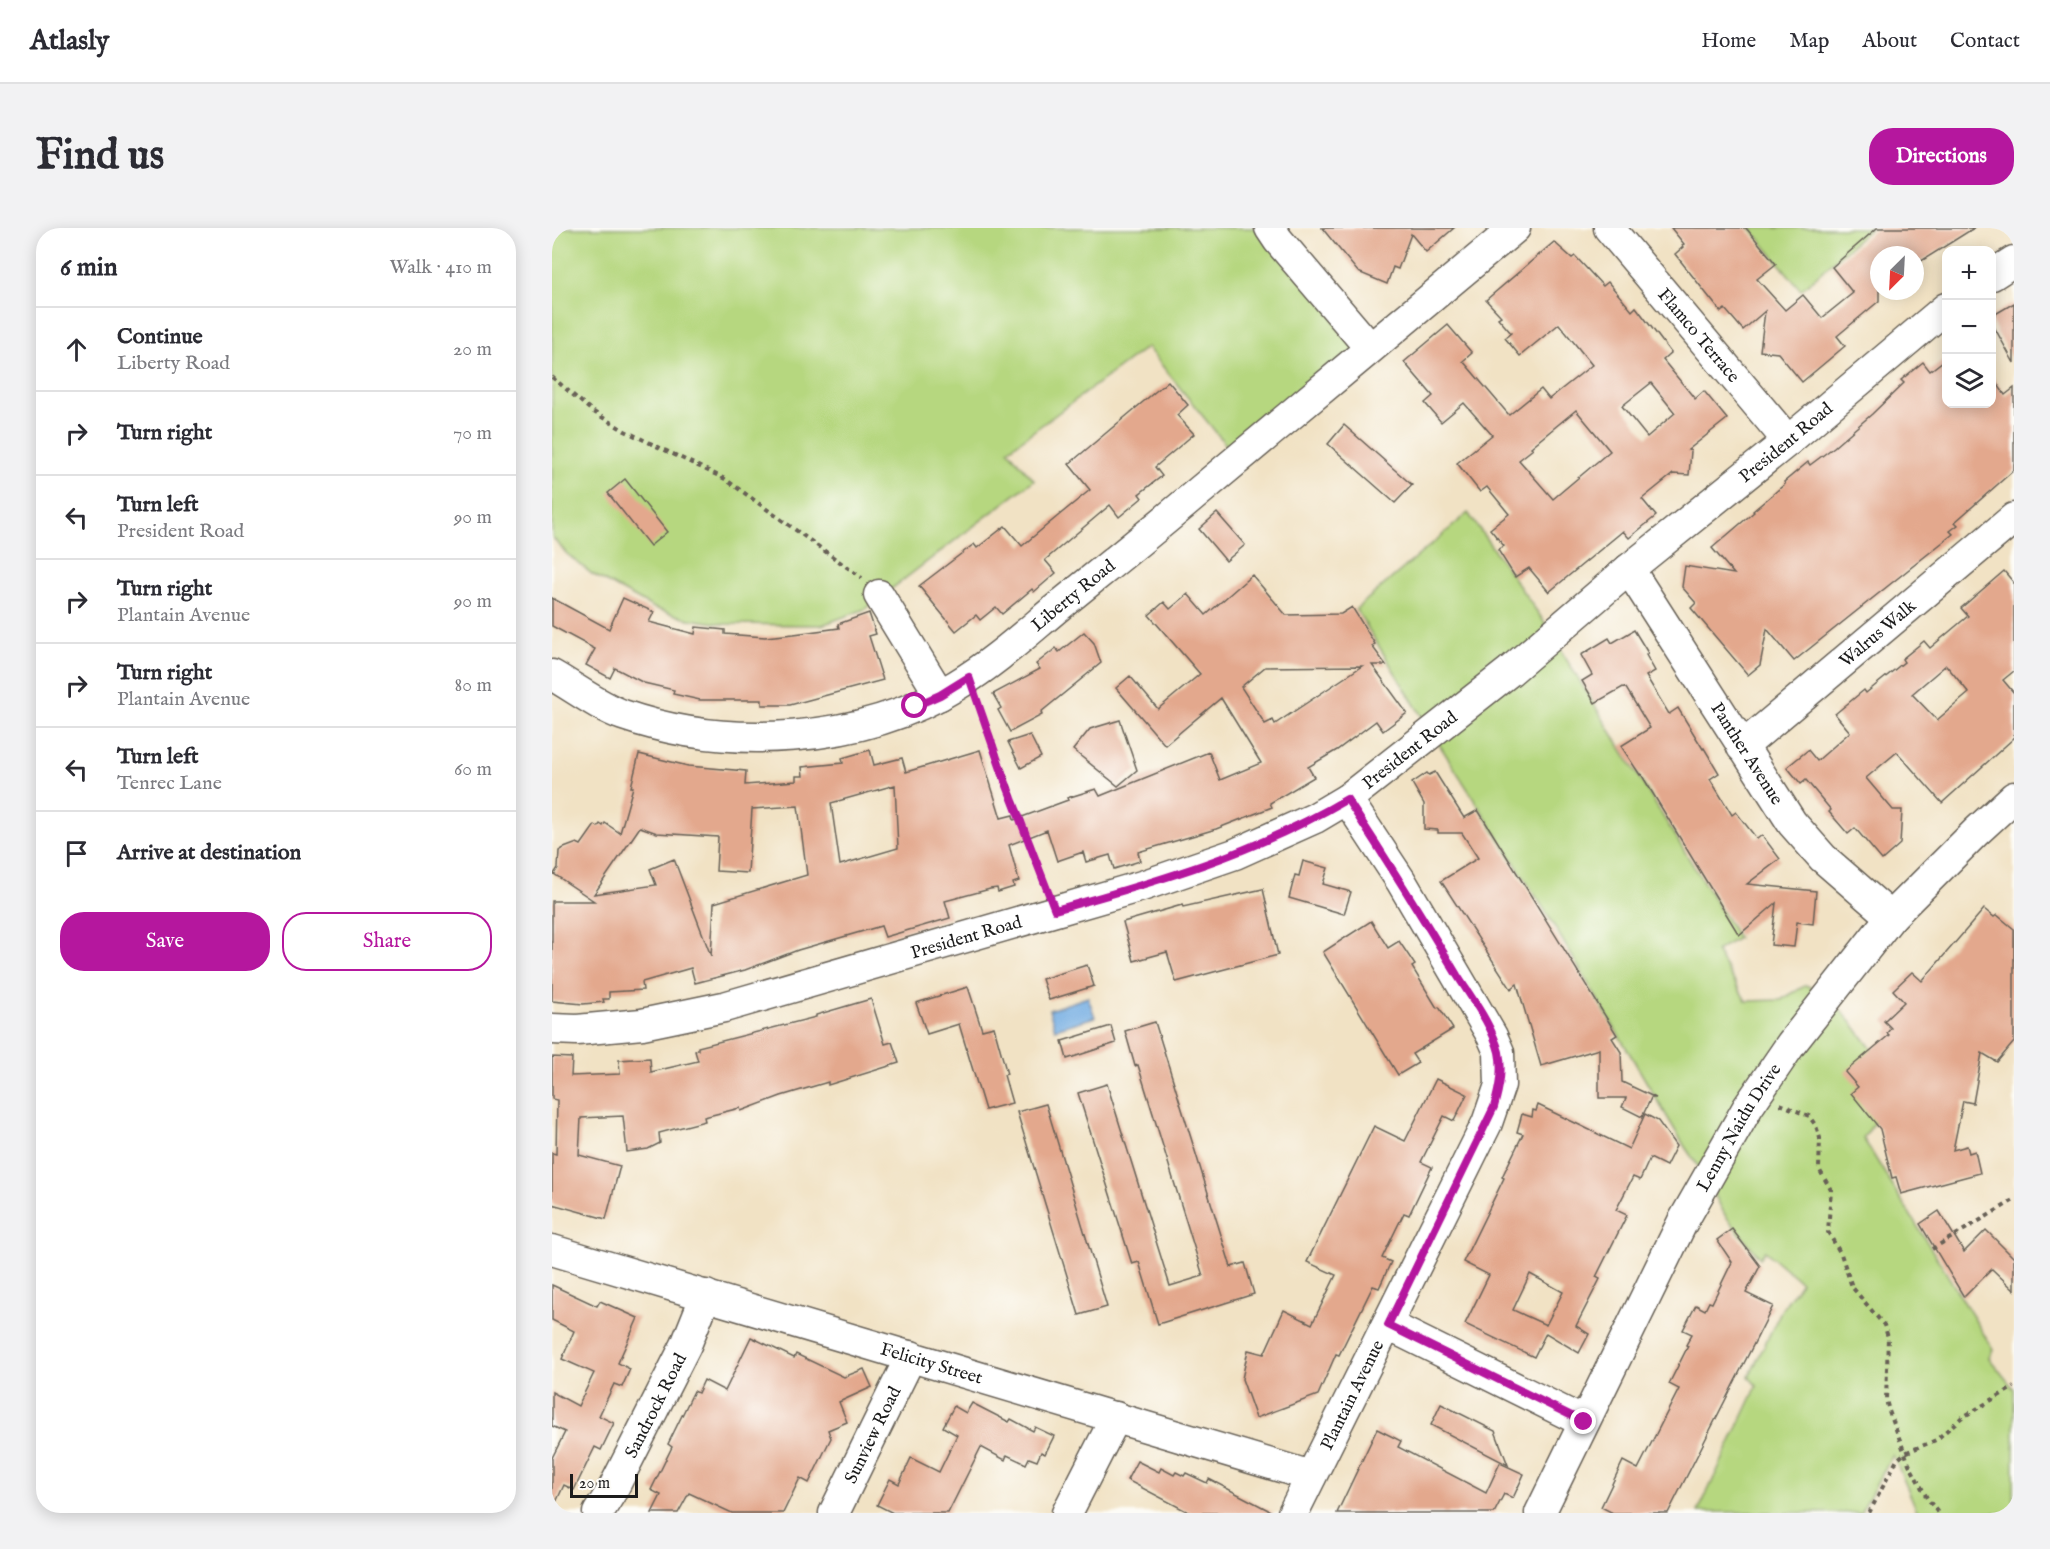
<!DOCTYPE html>
<html lang="en">
<head>
<meta charset="utf-8">
<style>
	body { margin:0; font-family:"IM FELL English",serif; background:#f2f2f3; color:#2b2b33 }
	.controls { position:absolute; right:18px; top:18px; display:grid; overflow:hidden; border-radius:12px; box-shadow:0 3px 15px #0003 }
	.controls button { width:54px; height:54px; display:grid; place-items:center; padding:0; border:0; border-bottom:2px solid #e1e1e2; background:#fff; color:#2b2b33; font:30px sans-serif }
	.compass { position:absolute; left:1318px; top:18px; width:54px; height:54px; border-radius:50%; background:#fff; box-shadow:0 3px 15px #0003; rotate:204deg }
	.scale { position:absolute; left:18px; bottom:15px; width:68px; box-sizing:border-box; padding-left:6px; border:3px solid #1c1c1c; border-top:0; font-size:16px; line-height:21px; white-space:nowrap; color:#1c1c1c; -webkit-text-stroke:4px #fdfcf7; paint-order:stroke }
	.stop { position:absolute; width:18px; height:18px; margin:-14px; border:4px solid #b5179e; border-radius:50%; background:#fff }
	.stop.end { background:#b5179e; border-color:#fff; box-shadow:0 2px 6px #0008 }
	.list { margin:0; padding:0; list-style:none }
	h2 { display:flex; justify-content:space-between; align-items:center; height:78px; margin:0; padding:0 24px; font-size:26px }
	h2 small { font-size:20px; font-weight:400; color:#7c7c81 }
	.list li { display:grid; grid-template-columns:39px 1fr auto; gap:18px; align-items:center; box-sizing:border-box; height:84px; padding:0 24px; border-top:2px solid #e1e1e2 }
	.list b { display:block; font-size:22px; white-space:nowrap }
	.list p { margin:0; font-size:20px; white-space:nowrap; color:#7c7c81 }
	.list em { font-size:20px; font-style:normal; color:#7c7c81 }
	.actions { display:flex; gap:12px; padding:18px 24px }
	.actions a { flex:1; padding:14px 0; border:2px solid #b5179e; border-radius:24px; text-align:center; font-size:21px; color:#b5179e }
	.actions .main { background:#b5179e; color:#fff }
	.icon { flex:none; width:33px; height:33px; fill:none; stroke:currentColor; stroke-width:2; stroke-linecap:round; stroke-linejoin:round }
	.map { position:relative; flex:none; width:1462px; height:1285px; overflow:hidden; border-radius:24px }
	header { display:flex; align-items:center; gap:36px; box-sizing:border-box; height:84px; padding:0 30px; background:#fff; border-bottom:2px solid #e1e1e2 }
	header strong { font-size:28px }
	nav { display:flex; gap:33px; margin-inline-start:auto; font-size:21px }
	.intro { display:flex; align-items:center; justify-content:space-between; box-sizing:border-box; height:144px; padding:0 36px }
	h1 { margin:0; font-size:42px }
	.button { padding:15px 27px; border-radius:24px; background:#b5179e; color:#fff; font-size:21px; font-weight:700 }
	main { display:flex; gap:36px; padding:0 36px }
	aside { flex:1; background:#fff; border-radius:24px; box-shadow:0 3px 15px #0003 }
	.map>svg:first-child { display:block }
	.green { fill:#b6d77f; stroke:#697a4e; stroke-width:1.5 }
	.water { fill:#72ace2; stroke:#47647f; stroke-width:1.5 }
	.building { fill:#e3a88d; fill-rule:evenodd }
	.lines { fill:none; stroke-linecap:round; stroke-linejoin:round }
	.minor-casing { stroke:#676157; stroke-width:33 }
	.path { stroke:#676157; stroke-width:4; stroke-dasharray:4.5 4.5; stroke-linecap:butt }
	.minor { stroke:#fff; stroke-width:30 }
	.route { stroke:#b5179e; stroke-width:8 }
	.labels { text-anchor:middle; stroke-width:5; stroke-linejoin:round; paint-order:stroke }
	.street-label { font-size:18px; fill:#1c1c1c; stroke:#fdfcf7 }
</style>
</head>
<body>
<header>
<strong>Atlasly</strong>
<nav><a>Home</a><a>Map</a><a>About</a><a>Contact</a></nav>
</header>
<div class="intro"><h1>Find us</h1><a class="button">Directions</a></div>
<main>
<aside>
<h2>6 min<small>Walk · 410 m</small></h2>
<ul class="list">
<li><svg class="icon" aria-label="ahead" viewBox="0 0 24 24"><path d="M12 20V5M6 11l6-6 6 6"/></svg><div><b>Continue</b><p>Liberty Road</p></div><em>20 m</em></li>
<li><svg class="icon" aria-label="right" viewBox="0 0 24 24"><path d="M7 20v-9h11M14 6l5 5-5 5"/></svg><div><b>Turn right</b></div><em>70 m</em></li>
<li><svg class="icon" aria-label="left" viewBox="0 0 24 24"><path d="M17 20v-9H6M10 6l-5 5 5 5"/></svg><div><b>Turn left</b><p>President Road</p></div><em>90 m</em></li>
<li><svg class="icon" aria-label="right" viewBox="0 0 24 24"><path d="M7 20v-9h11M14 6l5 5-5 5"/></svg><div><b>Turn right</b><p>Plantain Avenue</p></div><em>90 m</em></li>
<li><svg class="icon" aria-label="right" viewBox="0 0 24 24"><path d="M7 20v-9h11M14 6l5 5-5 5"/></svg><div><b>Turn right</b><p>Plantain Avenue</p></div><em>80 m</em></li>
<li><svg class="icon" aria-label="left" viewBox="0 0 24 24"><path d="M17 20v-9H6M10 6l-5 5 5 5"/></svg><div><b>Turn left</b><p>Tenrec Lane</p></div><em>60 m</em></li>
<li><svg class="icon" aria-label="arrive" viewBox="0 0 24 24"><path d="M6 21V4h12l-3 4 3 4H6"/></svg><div><b>Arrive at destination</b></div></li>
</ul>
<div class="actions"><a class="main">Save</a><a>Share</a></div>
</aside>
<div class="map">
<svg width="1462" height="1285" viewBox="0 0 1462 1285">
	<rect width="100%" height="100%" fill="#fdfcf7"/>
	<filter id="ink" filterUnits="userSpaceOnUse"><feTurbulence type="fractalNoise" baseFrequency=".0167" numOctaves="2"/><feDisplacementMap in="SourceGraphic" scale="12" xChannelSelector="R" yChannelSelector="G"/><feConvolveMatrix kernelMatrix="1 2 1 2 8 2 1 2 1" color-interpolation-filters="sRGB"/></filter>
	<filter id="wash" filterUnits="userSpaceOnUse"><feTurbulence type="fractalNoise" baseFrequency=".008" numOctaves="4" result="noise"/><feDisplacementMap in="SourceGraphic" scale="24" xChannelSelector="R" yChannelSelector="G"/><feGaussianBlur stdDeviation="1.35" result="paint"/><feColorMatrix in="noise" values="0 0 0 0 0 0 0 0 0 0 0 0 0 0 0 0 0 1.4 0 .05"/><feComposite in="paint" operator="in"/></filter>
	<g filter="url(#wash)">
		<rect width="100%" height="100%" fill="#f1e2c4"/>
		<!-- green -->
		<g class="green">
			<polygon points="0,0 718,0 818,121 687,233 595,119 456,222 482,252 313,381 270,397 171,396 137,391 102,380 40,346 15,326 0,309"/>
			<polygon points="1198,0 1319,0 1249,62"/>
			<polygon points="916,285 1000,405 1011,426 1186,710 1164,723 1194,773 1229,772 1254,757 1275,767 1301,796 1349,860 1311,910 1441,1121 1437,1130 1462,1161 1462,1285 1366,1285 1341,1227 1308,1285 1146,1284 1205,1158 1197,1149 1230,1081 1249,1054 1213,1023 1208,1030 1173,987 1154,950 1133,919 995,686 880,505 804,381"/>
		</g>
		<!-- water -->
		<polygon class="water" points="536,769 543,789 503,801 497,782"/>
		<g id="blocks">
			<!-- building -->
			<g class="building">
				<polygon points="770,0 902,0 874,24 859,6 846,41 841,39 835,56 806,44"/>
				<polygon points="1119,0 1194,0 1224,36 1205,51 1233,82 1251,67 1270,90 1301,65 1280,39 1325,0 1422,0 1363,37 1363,27 1327,27 1327,73 1285,108 1293,118 1250,154 1226,125 1208,123 1213,83 1191,102 1173,81 1169,84 1123,26 1131,19 1130,17 1132,16"/>
				<path d="M1002,14l18,16 3,-2 28,30 5,-4 24,29 4,-4 35,46 -8,7 32,39 9,-8 23,28 -39,31 3,1 -2,24 -16,-1 -31,25 14,17 -27,22 -6,-7 -74,61 -20,-24 -14,9 -17,-27 6,-4 -14,-17 19,-15 -22,-27 -7,5 -23,-29 35,-28 -28,-32 -23,19 -16,-19 8,-7 -29,-34 44,-37 24,28 -9,8 46,54 32,-26 8,10 43,-34 -33,-41 -39,32 -15,-18 6,-5 -13,-15 3,-2 -15,-16zM1099,155l24,30 -28,24 -25,-31zM1024,182l34,41 -57,48 -34,-39 14,-11 -2,-2z"/>
				<polygon points="1462,75 1462,135 1440,95 1440,88"/>
				<polygon points="1395,130 1395,176 1440,176 1440,148 1453,167 1462,160 1462,242 1403,294 1406,297 1398,303 1401,306 1242,433 1215,401 1208,437 1196,447 1139,380 1144,375 1130,359 1133,338 1182,346 1160,320 1202,284 1201,283 1233,256 1232,254 1256,234 1258,237 1282,219 1320,186 1352,155 1349,152 1371,134 1378,143"/>
				<polygon points="616,153 636,177 625,187 642,206 603,239 610,248 587,266 590,270 567,289 558,277 493,332 504,345 482,364 480,361 450,386 444,379 428,392 424,387 404,403 367,358 422,316 425,320 453,298 470,318 506,288 538,262 517,236"/>
				<polygon points="792,197 860,257 843,275 776,216"/>
				<polygon points="73,251 115,304 98,318 56,265"/>
				<polygon points="665,285 693,317 674,333 647,301"/>
				<path d="M1452,343l10,12v88l-11,9 11,13v45l-72,65 -45,-51 -31,26 27,32h9l-2,34 -18,16 -27,-32 -7,6 -19,-22 2,-2 -25,-30 -5,4 -14,-17 21,-17 9,11 33,-29 -15,-18 29,-24 2,3 38,-31 -2,-3 22,-18 6,7 38,-32 -7,-8zM1394,437l23,28 -32,27 -25,-26z"/>
				<path d="M700,347l34,40 55,-1 11,-7 23,37 -3,2 14,19h-14l35,48 -24,18 -7,-10 -39,29 -29,17 6,10 -44,26 2,4 -56,22 -78,23 2,9 -26,8 -4,-14 -24,7 -3,-10 -26,9 -10,-31 -38,15 10,36 -6,2 1,4 -16,5 -1,-4 -7,1 -45,12 5,17 -65,19 -4,-11 -83,24 -53,20 -50,13 -4,-15 -49,14 1,8 -34,2v7h-6l1,3 -21,2 -31,-3v-100h42l-40,-27 4,-6 1,-17 5,-3 13,-5 4,2 14,-20 3,2 2,-3 3,2 2,-3 15,10 13,-46h-2l8,-33 49,12 58,5 -1,14 51,-4v-5h7l-1,-9 41,-4 -1,-5 28,-8 4,15 28,-7 4,14 74,-22 21,68 12,-3 1,5 54,-20 -1,-2 29,-9 4,7 109,-44 11,28 41,-17 -40,-65 -56,47 -49,-57 14,-12 28,33 42,-35 -51,-59 15,-13 6,7 18,-15 18,21zM810,438l-87,58 -2,-4 -8,4 -24,-37 24,-20zM343,557l3,63 -58,17 -9,-62zM246,578l9,69 -93,28 -3,53 -37,-97 -24,10 6,16 -62,9 46,-67 17,6 61,4 -2,34 32,2 4,-64z"/>
				<polygon points="0,370 57,401 71,370 102,384 97,394 143,406 144,399 173,402 173,406 213,409 242,406 287,400 286,396 317,385 324,406 317,408 331,452 238,477 210,477 210,472 148,472 121,466 122,462 92,455 63,440 58,450 34,437 43,421 0,398"/>
				<polygon points="1082,402 1096,425 1094,427 1103,443 1094,448 1117,486 1126,480 1151,521 1152,520 1167,545 1158,551 1180,587 1184,584 1205,611 1210,607 1228,631 1195,656 1264,663 1261,696 1245,694 1242,719 1219,717 1224,675 1187,707 1089,546 1088,547 1069,518 1098,500 1074,460 1071,459 1043,475 1030,453 1040,447 1029,427 1057,410 1060,415"/>
				<polygon points="532,404 542,415 549,435 489,484 490,487 458,504 446,482 449,480 441,466 488,441 484,436 504,420 507,424"/>
				<polygon points="568,492 585,542 566,558 521,522 538,501"/>
				<polygon points="478,507 489,529 469,540 456,514"/>
				<polygon points="883,544 912,590 926,582 1065,807 1060,810 1069,824 1070,854 1104,870 1099,870 1090,889 1070,879 1074,870 1047,870 1047,821 989,838 965,756 959,761 889,653 926,630 910,605 886,605 886,602 872,601 872,576 860,555 875,545 877,547"/>
				<polygon points="751,633 776,640 771,656 799,664 792,686 737,670 743,647 747,648"/>
				<polygon points="711,661 726,727 624,754 615,724 582,733 571,694 630,677 631,679"/>
				<polygon points="1432,681 1442,689 1445,687 1462,701 1462,814 1445,834 1430,825 1421,875 1411,873 1401,922 1415,918 1417,925 1423,923 1428,945 1349,966 1344,949 1340,950 1328,901 1299,865 1306,859 1293,844 1337,807 1335,805 1339,800 1332,793 1352,774 1341,762 1360,744 1370,753"/>
				<polygon points="819,693 836,720 847,713 863,737 860,739 885,780 887,779 901,801 860,826 866,835 846,847 771,724"/>
				<polygon points="535,737 542,758 497,772 490,751"/>
				<polygon points="416,759 430,802 442,799 455,846 452,847 460,875 433,882 407,796 375,806 364,775"/>
				<polygon points="319,771 333,816 340,814 347,835 276,857 276,854 229,868 189,883 188,880 152,889 153,893 107,905 108,915 96,921 75,924 71,888 29,890 27,927 68,938 54,991 0,976 0,925 4,926 5,872 0,871 0,829 20,830 19,848 68,846 67,832 98,830 99,844 146,833 143,823 146,822 146,819 264,789 264,787"/>
				<polygon points="603,794 679,1039 693,1035 702,1066 606,1096 587,1034 580,1036 526,865 555,856 618,1058 651,1048 586,837 583,838 573,803"/>
				<polygon points="559,798 564,815 515,831 510,813"/>
				<polygon points="884,851 915,866 902,893 892,888 869,934 880,939 857,987 852,985 830,1030 839,1034 827,1060 821,1058 787,1127 784,1126 766,1167 704,1190 690,1151 696,1122 712,1126 732,1082 760,1096 784,1047 755,1034 822,898 853,913"/>
				<polygon points="494,876 555,1079 527,1087 465,884"/>
				<path d="M986,877l91,44 16,-35 13,7 18,25 -10,20 -16,-8 -10,22 -7,-3 -17,33 11,5 -31,62 4,2 -24,47 13,8 -10,19 -33,-20 -12,24 -69,-33 24,-49 -26,-13 41,-84 -2,-1 21,-43 -6,-2 5,-18 10,3 1,-7 3,1zM978,1046l33,18 -17,33 -33,-15z"/>
				<polygon points="1387,983 1412,1024 1434,1002 1462,1030 1462,1062 1440,1041 1412,1069 1368,996"/>
				<polygon points="1180,1001 1208,1038 1194,1065 1221,1078 1116,1285 1061,1285 1049,1279 1071,1233 1086,1241 1127,1161 1117,1156 1136,1118 1134,1117 1140,1106 1131,1102 1144,1077 1153,1082 1157,1074 1160,1075 1180,1034 1165,1012"/>
				<polygon points="0,1057 45,1078 48,1073 86,1090 66,1135 78,1141 70,1159 62,1156 47,1188 62,1195 49,1222 43,1219 22,1262 12,1257 0,1283 0,1230 13,1204 0,1198 0,1164 26,1178 42,1145 10,1131 22,1103 0,1092"/>
				<polygon points="199,1109 242,1130 244,1126 292,1149 312,1141 320,1159 287,1174 295,1194 276,1202 279,1210 257,1255 248,1250 231,1285 180,1285 137,1265 126,1285 100,1285 109,1267 99,1262 120,1219 116,1216 142,1163 146,1165 152,1152 173,1163"/>
				<polygon points="420,1175 457,1194 459,1191 481,1203 483,1199 502,1208 493,1226 489,1224 485,1233 477,1230 474,1236 455,1227 453,1232 429,1219 396,1285 341,1285 325,1277 338,1251 347,1256 359,1230 387,1244 405,1207 391,1199 402,1178 414,1185"/>
				<polygon points="889,1176 943,1203 956,1237 879,1197"/>
				<polygon points="825,1201 849,1213 846,1219 934,1265 948,1235 972,1246 961,1270 952,1266 942,1285 785,1285"/>
				<polygon points="585,1233 607,1244 609,1240 622,1247 624,1244 632,1248 634,1245 655,1255 657,1251 722,1285 638,1285 575,1252"/>
			</g>
		</g>
	</g>
	<g filter="url(#ink)">
		<use href="#blocks" fill-opacity="0" stroke="#676157" stroke-width="1.5"/>
		<g class="lines">
			<!-- minor casing -->
			<g class="minor-casing">
				<g id="minor">
					<polyline points="718,0 726,12 818,120"/>
					<path id="s1" d="M1057,0l179,213"/>
					<polyline points="1440,47 1462,33"/>
					<path id="s2" d="M1077,341l163,254 31,35 68,59"/>
					<polyline points="327,367 388,467"/>
					<path id="s3" d="M0,447c23,13 46,31 71,40 104,36 239,29 334,-30 35,-21 65,-48 96,-74 48,-39 96,-77 143,-117 106,-89 213,-177 319,-266"/>
					<path id="s4" d="M1190,519l272,-229"/>
					<path id="s5" d="M0,801l25,1 65,-6 82,-17 418,-121 93,-32 80,-36 32,-19 163,-128 119,-102 159,-128 158,-133"/>
					<path id="s6" d="M0,1022l759,226"/>
					<polyline points="836,1097 1032,1194"/>
					<path id="s7" d="M46,1285l15,-24 73,-144 20,-50"/>
					<path id="s8" d="M282,1285l77,-157"/>
					<polyline points="515,1285 564,1189"/>
					<path id="s9" d="M741,1285l194,-390 13,-38 -1,-33 -7,-16 -91,-155 -54,-82"/>
					<path id="s10" d="M988,1285l142,-290 66,-116 43,-63 100,-127 85,-85 38,-35"/>
				</g>
			</g>
			<!-- path -->
			<g class="path">
				<polyline points="0,149 40,183 73,203 173,251 310,350"/>
				<polyline points="425,472 494,659"/>
				<polyline points="1228,876 1257,888 1264,898 1268,910 1267,941 1279,962 1276,1004 1289,1026 1300,1059 1332,1097 1336,1109 1334,1172 1337,1183 1357,1236 1375,1270 1386,1285"/>
				<polyline points="1380,1021 1462,972"/>
				<polyline points="1317,1285 1345,1232 1353,1225 1384,1212 1409,1190 1462,1159"/>
			</g>
			<!-- minor -->
			<use href="#minor" class="minor"/>
		</g>
	</g>
	<g class="lines" filter="url(#ink)">
		<!-- route -->
		<path class="route" d="M363,478l25,-11 29,-18 35,101 51,132c101,-28 201,-57 292,-111 38,58 75,117 110,176 15,24 35,50 42,77 4,19 0,37 -5,55l-106,218 196,97"/>
	</g>
	<g class="labels">
		<!-- street labels -->
		<g class="street-label">
			<text dy="6" stroke="none"><textPath href="#s1" startOffset="140">Flamco Terrace</textPath></text>
			<text dy="6" stroke="none"><textPath href="#s5" startOffset="1398">President Road</textPath></text>
			<text dy="6" stroke="none"><textPath href="#s3" startOffset="574">Liberty Road</textPath></text>
			<text dy="6" stroke="none"><textPath href="#s4" startOffset="177">Walrus Walk</textPath></text>
			<text dy="6" stroke="none"><textPath href="#s5" startOffset="912">President Road</textPath></text>
			<text dy="6" stroke="none"><textPath href="#s2" startOffset="219">Panther Avenue</textPath></text>
			<text dy="6" stroke="none"><textPath href="#s5" startOffset="426">President Road</textPath></text>
			<text dy="6" stroke="none"><textPath href="#s10" startOffset="434">Lenny Naidu Drive</textPath></text>
			<text dy="6" stroke="none"><textPath href="#s6" startOffset="396">Felicity Street</textPath></text>
			<text dy="6" stroke="none"><textPath href="#s9" startOffset="132">Plantain Avenue</textPath></text>
			<text dy="6" stroke="none"><textPath href="#s7" startOffset="122">Sandrock Road</textPath></text>
			<text dy="6" stroke="none"><textPath href="#s8" startOffset="87">Sunview Road</textPath></text>
		</g>
	</g>
</svg>
<div class="controls">
<button>+</button>
<button>−</button>
<button><svg class="icon" aria-label="layers" viewBox="0 0 24 24"><path d="M12 4l9 5-9 5-9-5zM3 14l9 5 9-5"/></svg></button>
</div>
<svg class="compass" viewBox="-18 -18 36 36"><path d="M0-13l5 13h-10z" fill="#e53935"/><path d="M0 13l5-13h-10z" fill="#7c7c81"/></svg>
<div class="scale">20 m</div>
<div class="stop" style="left:363px;top:478px"></div>
<div class="stop end" style="left:1032px;top:1194px"></div>
</div>
</main>
</body>
</html>
